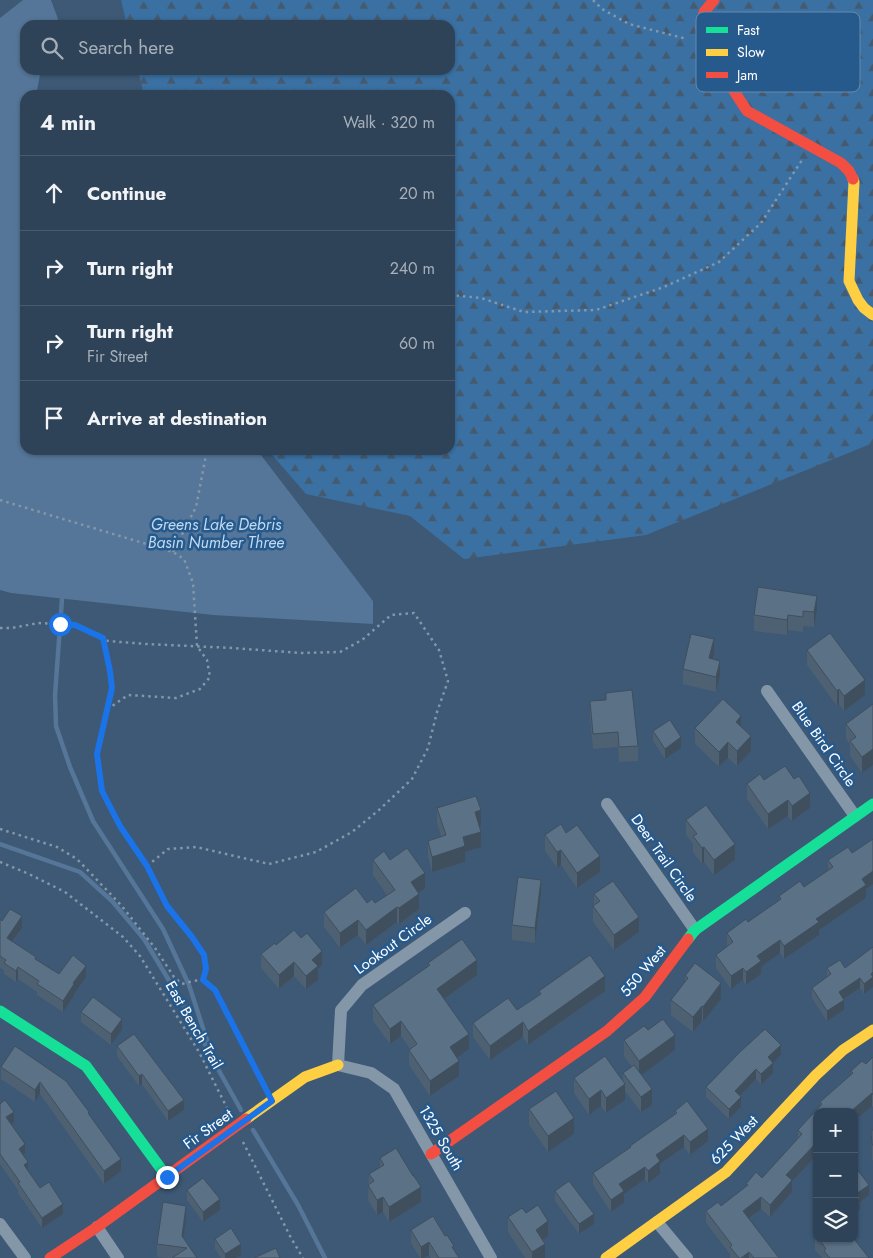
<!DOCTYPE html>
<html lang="en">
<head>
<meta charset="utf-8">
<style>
	body { margin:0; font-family:Jost,sans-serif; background:#3a4e61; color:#f1f3f6 }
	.controls { position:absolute; right:15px; bottom:15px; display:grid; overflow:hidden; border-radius:10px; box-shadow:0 1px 4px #0004 }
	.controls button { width:45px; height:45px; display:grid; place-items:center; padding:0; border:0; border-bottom:1px solid #495c6e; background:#2e4358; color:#f1f3f6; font:25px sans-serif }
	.stop { position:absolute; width:15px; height:15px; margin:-11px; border:4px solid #1a73e8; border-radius:50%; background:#fff }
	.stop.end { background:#1a73e8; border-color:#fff; box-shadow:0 1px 5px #0008 }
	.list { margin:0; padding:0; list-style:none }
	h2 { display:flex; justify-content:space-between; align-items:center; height:65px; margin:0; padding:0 20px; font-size:21px }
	h2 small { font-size:16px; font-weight:400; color:#a7b0ba }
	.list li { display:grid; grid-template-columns:32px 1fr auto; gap:15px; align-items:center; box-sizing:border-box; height:75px; padding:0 20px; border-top:1px solid #495c6e }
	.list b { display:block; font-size:19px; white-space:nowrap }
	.list p { margin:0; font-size:16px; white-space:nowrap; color:#a7b0ba }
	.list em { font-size:16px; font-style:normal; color:#a7b0ba }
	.icon { flex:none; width:28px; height:28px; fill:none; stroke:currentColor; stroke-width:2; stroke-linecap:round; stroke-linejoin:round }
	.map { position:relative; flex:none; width:873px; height:1258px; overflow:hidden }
	.search { position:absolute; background:#2e4358; box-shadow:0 1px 4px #0004; left:20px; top:20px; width:435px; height:55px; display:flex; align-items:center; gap:12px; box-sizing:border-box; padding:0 18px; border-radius:15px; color:#a7b0ba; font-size:19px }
	.panel { position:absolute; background:#2e4358; box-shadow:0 1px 4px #0004; left:20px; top:90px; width:435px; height:365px; border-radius:15px }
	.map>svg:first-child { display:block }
	.forest { fill:url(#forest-firs) }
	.water { fill:#557698 }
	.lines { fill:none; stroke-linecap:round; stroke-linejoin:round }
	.stream { stroke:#557698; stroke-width:4.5 }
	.path { stroke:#8497a9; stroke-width:2.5; stroke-dasharray:2.5 4; stroke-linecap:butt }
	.street { stroke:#8497a9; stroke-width:12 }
	.fast { stroke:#16e098; stroke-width:11 }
	.slow { stroke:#ffcf43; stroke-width:11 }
	.jam { stroke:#f24e42; stroke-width:11 }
	.wall { fill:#4e6173 }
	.shaded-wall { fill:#404f5e }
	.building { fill:#5b7186; stroke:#404f5e }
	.route { stroke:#1a73e8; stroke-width:6 }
	.labels { text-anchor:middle; stroke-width:5; stroke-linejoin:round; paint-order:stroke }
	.street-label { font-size:15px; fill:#fff; stroke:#26598c }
	.water-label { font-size:16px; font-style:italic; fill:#c1daf1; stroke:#26598c }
	.key { fill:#26598c; stroke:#678bae; stroke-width:1 }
	.key-label { font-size:14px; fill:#fff }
</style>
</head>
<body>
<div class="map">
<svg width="873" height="1258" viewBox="0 0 873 1258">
	<defs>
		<pattern id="forest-firs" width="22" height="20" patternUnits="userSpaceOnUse" patternTransform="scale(1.25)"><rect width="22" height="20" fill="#3a70a2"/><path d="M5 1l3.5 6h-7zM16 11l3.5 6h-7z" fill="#455a6e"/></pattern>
	</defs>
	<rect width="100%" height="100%" fill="#3d5975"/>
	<!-- forest -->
	<polygon class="forest" points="121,0 873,0 873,443 646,535 464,559 410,516 306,494 268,450 450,450 450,95 144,95 138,70 450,70 450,25 127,25"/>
	<!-- water -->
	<polygon class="water" points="23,0 51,0 58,19 56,25 25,25 25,70 41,70 36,95 25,95 25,142 21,162 25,171 25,450 257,450 373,601 373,624 213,615 11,593 0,590 0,18"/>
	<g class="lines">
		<!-- stream -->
		<g class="stream">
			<polyline points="62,599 55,695 56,726 70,767 93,821 163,929 189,985 214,1062"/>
			<polyline points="0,844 80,872 112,901 144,939 176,992 208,1050"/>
			<polyline points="213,1060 241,1110"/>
			<polyline points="253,1130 298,1205 325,1258"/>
		</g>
		<!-- path -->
		<g class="path">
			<polyline points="593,0 602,9 629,24 687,39"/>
			<polyline points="450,295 481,298 524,312 596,310 664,287 719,262 761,223 802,160"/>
			<polyline points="0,500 173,552 184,559 193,583 197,646 207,660 210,677 200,689 176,698 128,695 108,709"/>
			<polyline points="173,552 196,507 207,450"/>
			<polyline points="0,628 12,628 38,623 60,624 75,625 108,641 146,644 233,648 300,653 340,652 362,640 391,615 414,613 439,650 448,681 437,712 428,748 412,779 379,810 352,832 316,852 269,864 196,847 168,849 147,866 167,906 193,937 204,955 206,969 203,980"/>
			<polyline points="103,638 110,671 112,688 97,754 102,791 120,826 147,866"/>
			<polyline points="0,829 57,847 77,859 121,905 155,948 174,977 182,984 193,981 203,980 215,990 265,1088"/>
			<polyline points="0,862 29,874 65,892 123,937 140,956 199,1052 229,1112"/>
			<polyline points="243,1142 291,1238 303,1258"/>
		</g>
		<!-- street -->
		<g class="street">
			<polyline points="767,691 855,816"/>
			<polyline points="607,804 695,930"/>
			<polyline points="465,913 362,985 341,1010 338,1065 371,1073 394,1089 491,1258"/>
			<polyline points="657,1222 687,1258"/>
			<polyline points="0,1224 25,1258"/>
			<polyline points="97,1227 118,1258"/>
		</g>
		<!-- fast -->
		<g class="fast">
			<polyline points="688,939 695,930 873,804"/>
			<polyline points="0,1011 86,1066 167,1177"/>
		</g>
		<!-- slow -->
		<g class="slow">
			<polyline points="853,179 854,182 849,281 858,300 864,308 873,315"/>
			<polyline points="246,1119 305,1077 338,1065"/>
			<polyline points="606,1258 726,1172 816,1075 843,1050 873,1030"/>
		</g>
		<!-- jam -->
		<g class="jam">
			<polyline points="714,0 704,12 701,27 703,43 747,111 841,163 849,171 853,179"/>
			<polyline points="431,1154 607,1031 645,997 688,939"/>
			<polyline points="50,1258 97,1227 246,1119"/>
		</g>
	</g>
	<!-- wall -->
	<g class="wall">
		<polygon points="758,587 817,611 814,627 803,626 803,632 788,630 787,635 754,631 754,615"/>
		<polygon points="807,650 865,695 844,711 839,704 837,706 807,665"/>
		<polygon points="714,654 713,659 720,676 716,692 683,684 683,669"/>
		<polygon points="606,693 638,746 638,761 619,762 618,747 593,749 590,717 590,701 606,700"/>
		<polygon points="873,704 862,773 850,756 850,744 846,739 846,724"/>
		<polygon points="741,727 751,751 737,766 728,758 719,767 695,744 695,728"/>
		<polygon points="653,731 681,748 665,759 653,741"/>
		<polygon points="764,780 810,808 792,821 788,816 768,829 747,799 747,784"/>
		<polygon points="437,808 481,826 479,826 481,847 465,852 465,862 432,872 428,856 428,841 441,836 437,823"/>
		<polygon points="686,820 735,860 714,875 704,862 702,864 693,852 693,844 686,835"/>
		<polygon points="566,833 600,872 577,888 561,865 557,868 545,851 545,835"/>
		<polygon points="373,860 390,860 425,888 418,892 419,909 399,924 397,922 366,945 358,935 340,948 324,927 324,912 367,903 375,903 387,895 373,875"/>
		<polygon points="828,860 866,889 866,898 819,930 819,935 784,959 780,953 761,967 761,974 746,985 743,980 731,989 716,968 716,955 727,946 727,933 748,922 779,900 779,896 804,887 828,870"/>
		<polygon points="594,894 639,932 614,950 593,922 593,906 594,905"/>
		<polygon points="541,895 535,943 512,940 512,925"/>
		<polygon points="0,919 22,928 13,942 36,960 59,974 86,977 74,994 74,996 63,1012 37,995 37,992 18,979 16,982 4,974 4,970 0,968"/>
		<polygon points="276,945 322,965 318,969 318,980 306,989 294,976 279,989 261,968 261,954"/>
		<polygon points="873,947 864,994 860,988 844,999 844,1010 827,1021 812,998 812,988 827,977 827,968 845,968"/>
		<polygon points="428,963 477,975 444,999 469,1049 457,1058 459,1076 430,1096 409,1065 409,1050 410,1049 401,1036 390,1044 373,1021 373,1005 428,967"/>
		<polygon points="685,976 721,999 703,1022 702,1021 693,1032 671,1015 671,1000 685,982"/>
		<polygon points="539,991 605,991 528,1045 523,1037 490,1060 473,1037 473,1023 517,1010 539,995"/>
		<polygon points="81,1012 122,1030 111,1045 81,1022"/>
		<polygon points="648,1030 675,1050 641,1075 652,1105 641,1112 625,1091 625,1100 606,1113 601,1106 589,1115 574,1093 574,1078 623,1082 623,1073 632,1067 624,1056 624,1040"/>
		<polygon points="15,1046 89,1114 121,1171 104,1184 40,1094 35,1102 1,1079 1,1067"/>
		<polygon points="117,1046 184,1110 168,1121 142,1084 139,1086 117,1056"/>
		<polygon points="781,1055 773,1063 773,1073 761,1085 756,1079 740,1096 741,1107 729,1119 706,1097 706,1087"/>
		<polygon points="873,1057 873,1107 872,1106 817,1112 792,1181 792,1192 770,1217 761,1209 749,1219 779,1258 730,1258 730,1254 706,1223 706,1211 721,1206 746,1187 746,1184 762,1178 798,1139 798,1130 820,1106 820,1102 851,1075 851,1071 866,1064"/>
		<polygon points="0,1104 14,1122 11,1124 25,1154 24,1156 28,1171 40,1188 63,1214 42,1228 18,1193 18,1190 0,1164"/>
		<polygon points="529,1109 574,1134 548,1152 529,1125"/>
		<polygon points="675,1111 708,1141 690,1155 684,1147 660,1164 660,1174 648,1183 645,1179 624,1194 624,1203 611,1212 593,1185 593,1173 630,1148 630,1146 675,1114"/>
		<polygon points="871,1130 873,1130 873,1160 872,1160"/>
		<polygon points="380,1158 421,1202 389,1222 383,1212 377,1215 368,1200 369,1174 380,1167"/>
		<polygon points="187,1190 220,1210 203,1222 187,1200"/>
		<polygon points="555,1191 594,1224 579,1234 555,1201"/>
		<polygon points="526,1213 548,1236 543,1240 545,1258 525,1258 508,1232 508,1217"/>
		<polygon points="186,1219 183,1238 197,1258 166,1258 157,1257 157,1244"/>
		<polygon points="411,1230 454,1250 459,1258 431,1258 429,1255 424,1258 420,1258 411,1243"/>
		<polygon points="817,1234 817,1239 840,1239 869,1258 822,1258 815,1250 815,1235"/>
		<polygon points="215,1239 241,1255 236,1258 221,1258 215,1249"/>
	</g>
	<!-- shaded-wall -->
	<g class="shaded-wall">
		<polygon points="817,596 817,611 814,627 814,612"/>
		<polygon points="788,615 788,630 787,635 787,620"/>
		<polygon points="714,639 714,654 709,673 709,658"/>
		<polygon points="720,661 720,676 716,692 716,677"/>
		<polygon points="865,680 865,695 844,711 844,696"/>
		<polygon points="839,689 839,704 837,706 837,691"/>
		<polygon points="741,716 741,731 736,722"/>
		<polygon points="751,736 751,751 737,766 737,751"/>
		<polygon points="681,737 681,748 665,759 665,749"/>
		<polygon points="728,742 728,758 719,767 719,752"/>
		<polygon points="873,749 873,765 862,773 862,757"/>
		<polygon points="810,793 810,808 792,821 792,806"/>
		<polygon points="788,800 788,816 768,829 768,814"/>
		<polygon points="481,810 481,826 475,827 475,812"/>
		<polygon points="481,832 481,847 465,852 465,862 432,872 432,857 463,837"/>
		<polygon points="735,844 735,860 714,875 714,860"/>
		<polygon points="704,847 704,862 702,864 702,848"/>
		<polygon points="561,850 561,865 557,868 557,852"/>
		<polygon points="600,856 600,872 577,888 577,873"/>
		<polygon points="873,871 873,884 866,889 866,898 819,930 819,935 784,959 784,946 862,879"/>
		<polygon points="425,873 425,888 411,898 411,882"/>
		<polygon points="541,880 541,895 535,943 535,928"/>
		<polygon points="419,894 419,909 399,924 399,908"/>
		<polygon points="397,907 397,922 366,945 366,930"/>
		<polygon points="22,916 22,928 7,949 7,938"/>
		<polygon points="639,917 639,932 614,950 614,935"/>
		<polygon points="358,920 358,935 340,948 340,933"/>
		<polygon points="780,940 780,953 761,967 761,974 746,985 746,972 757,956"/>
		<polygon points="322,951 322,965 318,969 318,980 306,989 306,976 312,960"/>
		<polygon points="477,960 477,975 437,1004 437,989"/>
		<polygon points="294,962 294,976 279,989 279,975"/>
		<polygon points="86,966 86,977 74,994 74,996 63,1012 63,1001 73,983"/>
		<polygon points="18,967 18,979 16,982 16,971"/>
		<polygon points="743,968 743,980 731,989 731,976"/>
		<polygon points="873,972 873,987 864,994 864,984 871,974"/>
		<polygon points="605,976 605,991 528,1045 528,1031"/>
		<polygon points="860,978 860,988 839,1002 839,992"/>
		<polygon points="721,983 721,999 703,1022 703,1007"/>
		<polygon points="844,1000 844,1010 827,1021 827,1011"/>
		<polygon points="702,1006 702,1021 693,1032 693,1017"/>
		<polygon points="122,1019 122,1030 111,1045 111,1034"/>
		<polygon points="401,1021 401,1036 390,1044 390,1029"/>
		<polygon points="523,1022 523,1037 490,1060 490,1046"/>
		<polygon points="469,1034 469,1049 450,1063 450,1047"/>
		<polygon points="675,1035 675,1050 639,1077 639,1061"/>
		<polygon points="781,1045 781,1055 768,1068 768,1057"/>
		<polygon points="459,1061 459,1076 430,1096 430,1081"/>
		<polygon points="773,1063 773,1073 761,1085 761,1074"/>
		<polygon points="756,1069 756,1079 735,1101 735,1091"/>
		<polygon points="142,1074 142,1084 139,1086 139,1076"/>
		<polygon points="40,1082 40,1094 35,1102 35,1090"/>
		<polygon points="625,1084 625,1100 606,1113 606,1098"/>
		<polygon points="652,1089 652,1105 641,1112 641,1097"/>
		<polygon points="601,1090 601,1106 589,1115 589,1099"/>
		<polygon points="872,1093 872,1106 854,1121 854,1112 850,1112"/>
		<polygon points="741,1097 741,1107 729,1119 729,1109"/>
		<polygon points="184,1100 184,1110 168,1121 168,1111"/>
		<polygon points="14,1112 14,1122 6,1128 6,1117"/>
		<polygon points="574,1118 574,1134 548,1152 548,1136"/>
		<polygon points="708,1129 708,1141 690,1155 690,1142"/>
		<polygon points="684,1135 684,1147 660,1164 660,1174 648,1183 648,1171 656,1155"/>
		<polygon points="817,1142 817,1155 792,1181 792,1192 770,1217 770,1205 786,1175"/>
		<polygon points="25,1144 25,1154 19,1159 19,1149"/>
		<polygon points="121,1159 121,1171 104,1184 104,1171"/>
		<polygon points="28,1162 28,1173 24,1165"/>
		<polygon points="645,1167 645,1179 624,1194 624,1203 611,1212 611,1200 619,1184"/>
		<polygon points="869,1185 869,1195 860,1202 860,1209 854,1213 854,1202 856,1194"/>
		<polygon points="421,1187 421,1202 389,1222 389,1207"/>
		<polygon points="383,1197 383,1212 377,1215 377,1200"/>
		<polygon points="761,1197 761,1209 743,1223 743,1211"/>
		<polygon points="220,1199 220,1210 203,1222 203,1212"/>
		<polygon points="63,1204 63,1214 42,1228 42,1218"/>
		<polygon points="186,1206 186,1219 182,1248 182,1236"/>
		<polygon points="594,1214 594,1224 579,1234 579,1224"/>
		<polygon points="548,1221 548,1236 536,1245 536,1230"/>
		<polygon points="429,1242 429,1255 424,1258 421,1258 421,1247"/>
		<polygon points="241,1244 241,1255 236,1258 225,1258 225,1254"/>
		<polygon points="545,1244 545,1258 532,1258 532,1252"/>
		<polygon points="749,1252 749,1258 741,1258"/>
	</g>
	<!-- building -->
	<g class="building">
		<polygon points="758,587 817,596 814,612 803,611 803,617 788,615 787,620 754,615"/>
		<polygon points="830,633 865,680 844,696 839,689 837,691 807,650"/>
		<polygon points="691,634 714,639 709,658 720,661 716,677 683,669"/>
		<polygon points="632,690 638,746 619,747 618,732 593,734 590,701 606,700 606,693"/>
		<polygon points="723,699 741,716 736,722 751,736 737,751 728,742 719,752 695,728"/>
		<polygon points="873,704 873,749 862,757 850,741 856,737 846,724"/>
		<polygon points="670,720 681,737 665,749 653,731"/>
		<polygon points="785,766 794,779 799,776 810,793 792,806 788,800 768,814 747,784 760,774 764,780"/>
		<polygon points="476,796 481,810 475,812 481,832 463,837 465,846 432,857 428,841 446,835 437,808"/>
		<polygon points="706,805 735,844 714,860 704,847 702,848 693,836 697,834 686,820"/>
		<polygon points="561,824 566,833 577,825 600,856 577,873 561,850 557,852 545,835"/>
		<polygon points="873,839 873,871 862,879 866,885 816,919 819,922 784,946 780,940 757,956 761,961 746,972 743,968 731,976 716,955 733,942 727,933 746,919 748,922 781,899 779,896 800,881 804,887 833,867 828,860 848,847 852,853"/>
		<polygon points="407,848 425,873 411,882 419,894 399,908 397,907 366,930 358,920 340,933 324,912 356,888 367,903 372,899 375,903 395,890 373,860 384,851 390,860"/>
		<polygon points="518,877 541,880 535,928 512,925"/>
		<polygon points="613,881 639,917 614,935 593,906 600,901 594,894"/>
		<polygon points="10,909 22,916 7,938 36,957 35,959 59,974 73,955 86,966 73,983 74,984 63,1001 37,984 39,981 18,967 16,971 4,963 6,960 0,956 0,919 2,921"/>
		<polygon points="294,930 301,938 307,933 322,951 312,960 318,966 306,976 294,962 279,975 261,954 275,943 276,945"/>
		<polygon points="462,939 477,960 437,989 469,1034 450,1047 459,1061 430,1081 409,1050 417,1044 401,1021 390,1029 373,1005 430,965 428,963"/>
		<polygon points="873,947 873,972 871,974 873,977 864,984 860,978 839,992 844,1000 827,1011 812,988 831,974 827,968 840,960 845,968"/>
		<polygon points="590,955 605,976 528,1031 523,1022 490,1046 473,1023 508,998 517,1010 541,994 539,991"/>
		<polygon points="695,963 721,983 703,1007 702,1006 693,1017 671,1000 688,978 685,976"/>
		<polygon points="93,997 122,1019 111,1034 81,1012"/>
		<polygon points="663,1019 675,1035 639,1061 624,1040 644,1026 648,1030"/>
		<polygon points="765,1029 781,1045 768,1057 773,1063 761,1074 756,1069 735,1091 741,1097 729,1109 706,1087 739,1053"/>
		<polygon points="134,1034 184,1100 168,1111 142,1074 139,1076 117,1046"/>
		<polygon points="15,1046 66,1081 89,1112 88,1113 121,1159 104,1171 40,1082 35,1090 1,1067"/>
		<polygon points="605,1056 625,1084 606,1098 601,1090 589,1099 574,1078"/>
		<polygon points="873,1057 873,1095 872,1093 850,1112 817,1112 817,1142 786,1175 792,1180 770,1205 761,1197 743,1211 779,1258 754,1258 749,1252 741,1258 739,1258 730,1247 732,1245 706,1211 718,1202 721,1206 748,1185 746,1184 756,1172 762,1178 802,1134 798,1130 822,1104 820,1102 853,1073 851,1071 862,1061 866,1064"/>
		<polygon points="634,1065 652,1089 641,1097 623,1073"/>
		<polygon points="556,1091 574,1118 548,1136 529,1109"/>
		<polygon points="5,1100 14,1112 6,1117 25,1144 19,1149 28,1162 24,1165 40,1188 49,1182 63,1204 42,1218 18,1183 20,1182 0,1154 0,1104"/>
		<polygon points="687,1101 708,1129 690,1142 684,1135 656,1155 660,1161 648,1171 645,1167 619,1184 624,1191 611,1200 593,1173 631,1147 630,1146 677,1113 675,1111"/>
		<polygon points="871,1130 873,1130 873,1145 872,1145"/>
		<polygon points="396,1148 413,1176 414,1176 421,1187 389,1207 383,1197 377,1200 368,1185 374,1181 369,1174 384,1165 380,1158"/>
		<polygon points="856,1168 869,1185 856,1194 860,1198 854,1202 854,1169"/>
		<polygon points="203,1178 220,1199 203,1212 187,1190"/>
		<polygon points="569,1181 594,1214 579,1224 555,1191"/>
		<polygon points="163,1202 186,1206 182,1236 197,1258 172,1258 187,1248 157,1244"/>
		<polygon points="538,1205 548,1221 536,1230 545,1244 532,1252 508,1217 522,1208 526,1213"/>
		<polygon points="433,1216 445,1236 447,1235 454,1246 452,1247 459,1258 439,1258 429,1242 421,1247 411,1230"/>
		<polygon points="231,1228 241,1244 225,1254 215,1239"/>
		<polygon points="819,1239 841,1240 854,1239 869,1258 830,1258 824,1251 826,1249"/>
		<polygon points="276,1248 280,1258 254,1258"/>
	</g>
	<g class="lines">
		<!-- route -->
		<polyline class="route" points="60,624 75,625 103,638 110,671 112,688 97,754 102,791 120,826 147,866 167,906 192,937 204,955 206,969 203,980 215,990 272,1101 167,1177"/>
	</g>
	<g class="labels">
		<!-- street labels -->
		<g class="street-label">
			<text transform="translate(824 744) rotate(55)" y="5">Blue Bird Circle</text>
			<text transform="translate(664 858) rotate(55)" y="5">Deer Trail Circle</text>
			<text transform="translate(393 944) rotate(-36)" y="5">Lookout Circle</text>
			<text transform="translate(643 971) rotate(-50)" y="5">550 West</text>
			<text transform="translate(194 1025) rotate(60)" y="5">East Bench Trail</text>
			<text transform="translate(208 1129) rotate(-36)" y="5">Fir Street</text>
			<text transform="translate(441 1138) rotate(60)" y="5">1325 South</text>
			<text transform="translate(734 1140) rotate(-46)" y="5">625 West</text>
		</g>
		<!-- water labels -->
		<g class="water-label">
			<text x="216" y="530">Greens Lake Debris<tspan x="216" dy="18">Basin Number Three</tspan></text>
		</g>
	</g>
	<!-- legend -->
	<rect x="696" y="12" width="164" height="80" rx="8" class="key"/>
	<rect x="706" y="27" width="22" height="6" fill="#16e098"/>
	<rect x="706" y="49" width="22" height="7" fill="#ffcf43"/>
	<rect x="706" y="72" width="22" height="6" fill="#f24e42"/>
	<g class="key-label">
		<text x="737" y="35">Fast</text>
		<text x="737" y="57">Slow</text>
		<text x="737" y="80">Jam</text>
	</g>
</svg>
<div class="controls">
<button>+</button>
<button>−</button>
<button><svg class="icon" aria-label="layers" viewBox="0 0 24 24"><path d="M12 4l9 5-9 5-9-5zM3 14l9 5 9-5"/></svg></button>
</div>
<div class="stop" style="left:60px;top:624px"></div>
<div class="stop end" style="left:167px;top:1177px"></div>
<div class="search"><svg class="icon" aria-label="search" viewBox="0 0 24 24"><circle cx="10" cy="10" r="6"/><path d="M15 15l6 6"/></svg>Search here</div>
<section class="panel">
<h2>4 min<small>Walk · 320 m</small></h2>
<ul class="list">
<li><svg class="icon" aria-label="ahead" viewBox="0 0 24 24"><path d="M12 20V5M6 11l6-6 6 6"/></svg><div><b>Continue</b></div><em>20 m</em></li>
<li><svg class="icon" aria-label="right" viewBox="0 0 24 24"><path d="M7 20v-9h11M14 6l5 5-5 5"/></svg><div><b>Turn right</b></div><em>240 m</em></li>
<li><svg class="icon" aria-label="right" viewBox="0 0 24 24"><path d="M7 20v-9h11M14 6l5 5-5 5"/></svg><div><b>Turn right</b><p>Fir Street</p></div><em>60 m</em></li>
<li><svg class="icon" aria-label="arrive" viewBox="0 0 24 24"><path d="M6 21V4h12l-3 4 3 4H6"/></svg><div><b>Arrive at destination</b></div></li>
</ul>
</section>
</div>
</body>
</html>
